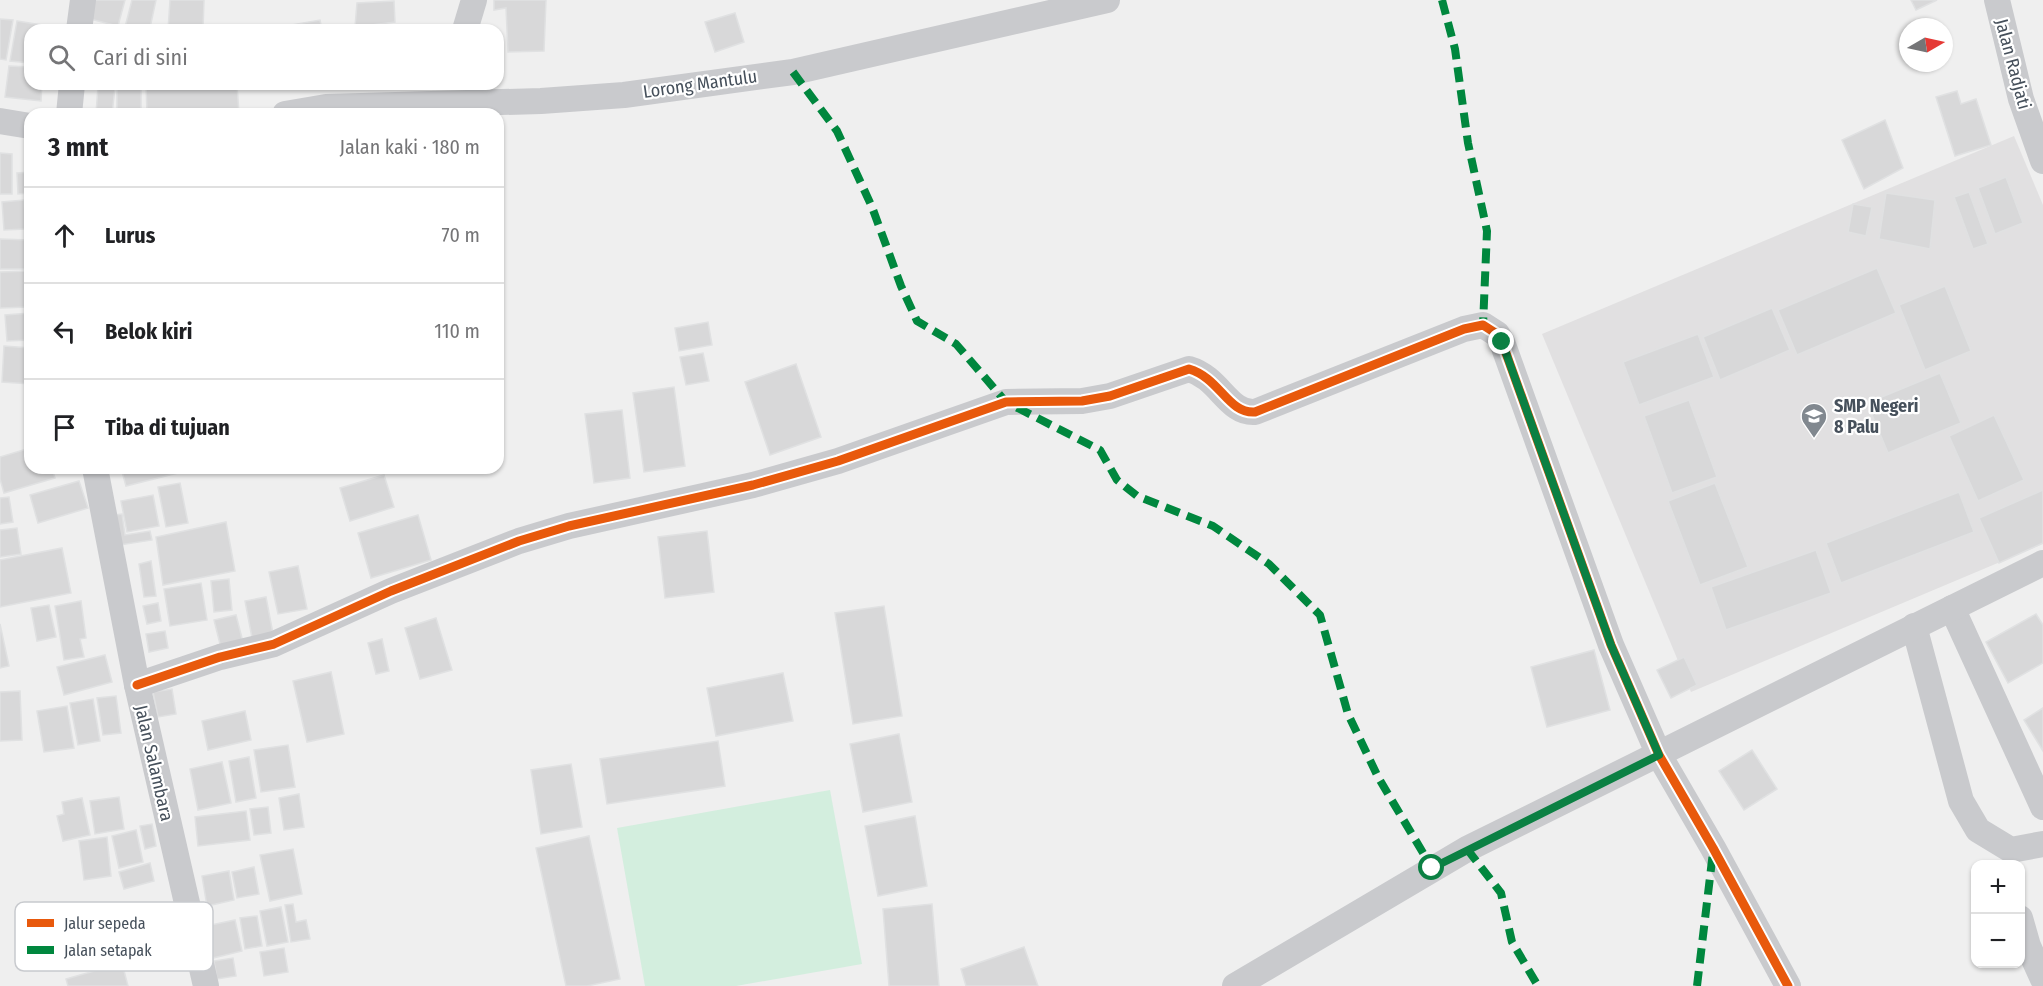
<!DOCTYPE html>
<html lang="id">
<head>
<meta charset="utf-8">
<style>
	body { margin:0; font-family:"Fira Sans Condensed",sans-serif; background:#f6f6f6; color:#202124 }
	.controls { position:absolute; right:18px; bottom:18px; display:grid; overflow:hidden; border-radius:12px; box-shadow:0 2px 4px #0004 }
	.controls button { width:54px; height:54px; display:grid; place-items:center; padding:0; border:0; border-bottom:2px solid #e0e0e0; background:#fff; color:#202124; font:30px sans-serif }
	.compass { position:absolute; left:1899px; top:18px; width:54px; height:54px; border-radius:50%; background:#fff; box-shadow:0 2px 4px #0004; rotate:81deg }
	.stop { position:absolute; width:18px; height:18px; margin:-14px; border:4px solid #0b8043; border-radius:50%; background:#fff }
	.stop.end { background:#0b8043; border-color:#fff; box-shadow:0 2px 6px #0008 }
	.list { margin:0; padding:0; list-style:none }
	h2 { display:flex; justify-content:space-between; align-items:center; height:78px; margin:0; padding:0 24px; font-size:26px }
	h2 small { font-size:20px; font-weight:400; color:#757577 }
	.list li { display:grid; grid-template-columns:39px 1fr auto; gap:18px; align-items:center; box-sizing:border-box; height:96px; padding:0 24px; border-top:2px solid #e0e0e0 }
	.list b { display:block; font-size:22px; white-space:nowrap }
	.list em { font-size:20px; font-style:normal; color:#757577 }
	.icon { flex:none; width:33px; height:33px; fill:none; stroke:currentColor; stroke-width:2; stroke-linecap:round; stroke-linejoin:round }
	.map { position:relative; flex:none; width:2043px; height:986px; overflow:hidden }
	.search { position:absolute; background:#fff; box-shadow:0 2px 4px #0004; left:24px; top:24px; width:480px; height:66px; display:flex; align-items:center; gap:15px; box-sizing:border-box; padding:0 21px; border-radius:18px; color:#757577; font-size:22px }
	.panel { position:absolute; background:#fff; box-shadow:0 2px 4px #0004; left:24px; top:108px; width:480px; height:366px; border-radius:18px }
	.map>svg:first-child { display:block }
	.education { fill:#e1e0e1 }
	.green { fill:#d3eede }
	.building { fill:#d8d8d9; stroke:#e0e1e2; stroke-width:1.5 }
	.lines { fill:none; stroke-linecap:round; stroke-linejoin:round }
	.minor { stroke:#c9cacd; stroke-width:26 }
	.quiet { stroke:#00873e; stroke-width:8; stroke-dasharray:15 8; stroke-linecap:butt }
	.cycleway-casing { stroke:#fff; stroke-width:13 }
	.cycleway { stroke:#e8590c; stroke-width:9 }
	.route { stroke:#0b8043; stroke-width:8 }
	.labels { text-anchor:middle; stroke-width:4.5; stroke-linejoin:round; paint-order:stroke }
	.street-label { font-size:18px; fill:#46505b; stroke:#fff }
	.poi-label { font-size:18px; font-weight:bold; fill:#46505b; stroke:#fff; text-anchor:start }
	.key { fill:#fff; stroke:#c8cace; stroke-width:1.5 }
	.key-label { font-size:16px; fill:#46505b }
</style>
</head>
<body>
<div class="map">
<svg width="2043" height="986" viewBox="0 0 2043 986">
	<rect width="100%" height="100%" fill="#efefef"/>
	<!-- education -->
	<polygon class="education" points="2014,136 2043,205 2043,544 1691,692 1542,334"/>
	<!-- green -->
	<polygon class="green" points="830,790 862,964 736,986 645,986 617,828"/>
	<!-- building -->
	<g class="building">
		<polygon points="95,0 125,0 118,26 90,19"/>
		<polygon points="132,0 156,0 150,28 125,27"/>
		<polygon points="170,0 204,0 203,30 168,30"/>
		<polygon points="494,0 546,0 544,51 508,52 506,8 494,10"/>
		<polygon points="1911,0 1937,0 1916,10"/>
		<polygon points="394,1 395,22 355,27 357,3"/>
		<polygon points="735,13 744,42 715,52 705,22"/>
		<polygon points="0,19 13,20 6,60 0,59"/>
		<polygon points="320,20 322,30 292,30 291,25"/>
		<polygon points="17,21 48,26 48,30 30,30 30,63 10,61"/>
		<polygon points="9,66 30,67 30,84 42,84 41,101 5,97"/>
		<polygon points="146,84 237,84 239,114 147,114"/>
		<polygon points="98,86 115,88 112,114 96,114"/>
		<rect x="117" y="89" width="24" height="25"/>
		<polygon points="1957,91 1961,104 1976,99 1991,145 1955,156 1936,97"/>
		<polygon points="1885,120 1903,168 1864,189 1842,140"/>
		<polygon points="0,153 12,154 12,194 0,194"/>
		<polygon points="30,172 30,193 18,194 17,173"/>
		<polygon points="2006,177 2023,223 1995,234 1978,188"/>
		<polygon points="1969,192 1988,244 1973,249 1954,197"/>
		<polygon points="1886,193 1935,200 1930,249 1879,239"/>
		<polygon points="24,200 26,229 4,230 2,202"/>
		<polygon points="1853,204 1872,207 1866,236 1848,232"/>
		<polygon points="0,239 30,240 29,269 0,269"/>
		<polygon points="1877,268 1896,313 1797,355 1778,310"/>
		<polygon points="30,271 30,307 0,308 0,272"/>
		<polygon points="1945,286 1971,351 1925,370 1899,305"/>
		<polygon points="1772,308 1790,350 1720,380 1703,337"/>
		<polygon points="30,313 30,340 7,341 5,315"/>
		<polygon points="708,322 712,345 679,351 675,328"/>
		<polygon points="1698,334 1714,377 1639,405 1623,362"/>
		<polygon points="4,346 30,348 30,384 2,382"/>
		<polygon points="703,353 709,381 686,385 680,357"/>
		<polygon points="796,364 821,437 770,455 745,382"/>
		<polygon points="1940,373 1961,423 1888,453 1867,403"/>
		<polygon points="674,387 685,466 644,472 633,393"/>
		<polygon points="1689,400 1717,477 1672,493 1644,416"/>
		<polygon points="622,410 630,478 594,483 585,414"/>
		<polygon points="1994,415 2024,480 1978,501 1949,436"/>
		<polygon points="30,448 30,468 52,468 55,478 4,493 0,479 0,457"/>
		<polygon points="121,468 177,468 178,473 126,486"/>
		<polygon points="384,475 394,507 350,521 340,488"/>
		<polygon points="79,481 88,508 38,523 30,495"/>
		<polygon points="180,483 188,523 166,527 158,487"/>
		<polygon points="1715,483 1748,567 1700,585 1668,501"/>
		<polygon points="2043,490 2043,543 1999,563 1979,518"/>
		<polygon points="1959,492 1974,532 1841,583 1826,543"/>
		<polygon points="153,495 159,526 127,532 121,501"/>
		<polygon points="9,497 13,522 0,524 0,498"/>
		<polygon points="122,514 125,535 150,531 152,540 120,545 115,515"/>
		<polygon points="418,515 431,560 371,578 358,533"/>
		<polygon points="226,522 235,571 163,585 156,537"/>
		<polygon points="17,528 21,554 0,557 0,530"/>
		<polygon points="707,531 714,592 665,598 658,537"/>
		<polygon points="62,548 71,593 0,607 0,560"/>
		<polygon points="1816,550 1831,593 1726,630 1711,587"/>
		<polygon points="151,561 156,596 144,597 139,564"/>
		<polygon points="298,566 307,609 278,614 269,572"/>
		<polygon points="229,579 232,610 214,612 211,581"/>
		<polygon points="201,583 207,620 170,626 164,589"/>
		<polygon points="266,597 274,639 253,643 245,601"/>
		<polygon points="81,601 86,638 80,639 84,657 64,660 55,606"/>
		<polygon points="158,603 161,621 147,624 143,606"/>
		<polygon points="49,605 56,637 37,641 31,608"/>
		<polygon points="884,606 902,716 853,724 835,613"/>
		<polygon points="2036,614 2043,625 2043,663 2008,683 1986,642"/>
		<polygon points="236,615 243,642 221,648 214,620"/>
		<polygon points="436,618 452,670 420,679 405,628"/>
		<polygon points="0,624 9,666 0,668"/>
		<polygon points="165,631 168,648 149,652 146,634"/>
		<polygon points="382,639 389,671 376,674 368,643"/>
		<polygon points="1594,650 1610,710 1547,727 1531,667"/>
		<polygon points="105,655 112,682 64,695 57,667"/>
		<polygon points="1684,657 1697,685 1671,698 1657,670"/>
		<polygon points="331,672 344,734 307,742 293,681"/>
		<polygon points="783,673 793,721 716,736 707,688"/>
		<polygon points="172,689 176,714 158,717 153,692"/>
		<polygon points="20,691 22,740 0,741 0,692"/>
		<polygon points="116,696 121,733 103,735 97,698"/>
		<polygon points="93,699 100,741 78,745 70,703"/>
		<polygon points="67,706 74,748 44,752 37,711"/>
		<polygon points="2043,708 2043,751 2024,720"/>
		<polygon points="245,711 251,740 208,750 202,721"/>
		<polygon points="899,734 912,802 863,812 850,744"/>
		<polygon points="718,741 725,786 607,804 600,759"/>
		<polygon points="288,745 295,787 261,792 254,750"/>
		<polygon points="1752,750 1777,789 1744,810 1719,771"/>
		<polygon points="249,757 256,798 236,802 229,761"/>
		<polygon points="222,762 231,803 198,810 190,769"/>
		<polygon points="571,764 582,827 541,834 531,770"/>
		<polygon points="299,794 304,827 284,830 279,798"/>
		<polygon points="119,797 124,829 95,834 90,801"/>
		<polygon points="82,798 90,835 63,841 57,816 64,814 62,802"/>
		<polygon points="268,807 271,833 254,835 250,809"/>
		<polygon points="246,811 250,840 198,846 195,817"/>
		<polygon points="915,816 927,886 878,896 865,826"/>
		<polygon points="152,824 156,846 145,849 140,826"/>
		<polygon points="136,830 143,862 119,868 112,836"/>
		<polygon points="589,836 620,979 587,986 566,986 536,848"/>
		<polygon points="107,837 111,876 84,880 79,841"/>
		<polygon points="293,849 302,894 270,901 260,855"/>
		<polygon points="150,863 154,881 124,889 119,872"/>
		<polygon points="254,867 259,894 237,898 232,872"/>
		<polygon points="229,871 234,900 207,906 202,876"/>
		<polygon points="293,904 296,922 306,920 310,939 291,942 285,905"/>
		<polygon points="932,904 939,986 889,986 883,909"/>
		<polygon points="281,907 288,942 267,946 260,911"/>
		<polygon points="257,916 262,946 245,949 240,918"/>
		<polygon points="235,920 242,951 213,958 206,926"/>
		<polygon points="1024,947 1038,986 966,986 961,969"/>
		<polygon points="284,948 288,972 264,976 260,952"/>
		<polygon points="233,958 236,976 217,979 214,961"/>
		<polygon points="122,963 128,986 68,986 66,979"/>
	</g>
	<g class="lines">
		<!-- minor -->
		<g class="minor">
			<polyline points="1997,0 2021,99 2043,161"/>
			<polyline points="79,30 83,0"/>
			<polyline points="465,30 474,0"/>
			<polyline points="69,114 72,84"/>
			<polyline points="285,114 326,107 541,101 624,95 793,72 1107,0"/>
			<polyline points="0,121 30,126"/>
			<polyline points="95,468 137,685 206,986"/>
			<polyline points="1952,608 2043,807"/>
			<polyline points="1914,626 1961,801 1978,830 2011,850 2043,844"/>
			<path d="M137,685l83,-28 54,-13 117,-53 128,-50 50,-15 184,-41 85,-24 168,-59 76,-1 28,-5 79,-27c31,9 39,45 66,43l209,-83 19,-4 14,9 5,8 109,303 48,110 54,93 75,138"/>
			<polyline points="2020,918 2028,946 2043,979"/>
			<polyline points="1235,986 1467,849 2043,563"/>
		</g>
		<!-- quiet -->
		<g class="quiet">
			<polyline points="1442,0 1455,49 1468,143 1487,231 1483,325"/>
			<polyline points="793,72 837,131 872,207 901,286 917,321 956,344 1006,402 1100,450 1117,480 1137,496 1213,526 1269,564 1320,615 1348,714 1378,777 1432,868"/>
			<polyline points="1467,849 1501,893 1512,942 1538,986"/>
			<polyline points="1697,986 1713,852"/>
		</g>
		<!-- cycleway casing -->
		<g class="cycleway-casing">
			<path id="cycleway" d="M137,685l83,-28 54,-13 117,-53 128,-50 50,-15 184,-41 85,-24 168,-59 76,-1 28,-5 79,-27c31,9 39,45 66,43l209,-83 19,-4 14,9 5,8 109,303 48,110 54,93 75,138"/>
		</g>
		<!-- cycleway -->
		<use href="#cycleway" class="cycleway"/>
	</g>
	<g class="lines">
		<!-- route -->
		<polyline class="route" points="1432,868 1659,755 1611,645 1502,342"/>
	</g>
	<!-- icons -->
	<defs>
		<g id="school-pin" transform="scale(1.35)"><path d="M0 17L-7.5 6A9.5 9.5 0 1 1 7.5 6Z" fill="#81888f" stroke="#fff"/><path d="M0-5L7-2L0 1L-7-2ZM-4 1L0 2.5L4 1V4Q0 6-4 4Z" fill="#fff"/></g>
	</defs>
	<g fill-rule="evenodd">
		<use href="#school-pin" x="1814" y="416"/>
	</g>
	<g class="labels">
		<!-- street labels -->
		<g class="street-label">
			<text transform="translate(2013 64) rotate(75)" y="6">Jalan Radjati</text>
			<text transform="translate(700 84) rotate(-8)" y="6">Lorong Mantulu</text>
			<text transform="translate(154 763) rotate(77)" y="6">Jalan Salambara</text>
		</g>
		<!-- poi labels -->
		<g class="poi-label">
			<text x="1834" y="412">SMP Negeri<tspan x="1834" dy="21">8 Palu</tspan></text>
		</g>
	</g>
	<!-- legend -->
	<rect x="15" y="902" width="198" height="69" rx="9" class="key"/>
	<rect x="27" y="919" width="27" height="8" fill="#e8590c"/>
	<rect x="27" y="946" width="27" height="8" fill="#00873e"/>
	<g class="key-label">
		<text x="64" y="929">Jalur sepeda</text>
		<text x="64" y="956">Jalan setapak</text>
	</g>
</svg>
<div class="controls">
<button>+</button>
<button>−</button>
</div>
<svg class="compass" viewBox="-18 -18 36 36"><path d="M0-13l5 13h-10z" fill="#e53935"/><path d="M0 13l5-13h-10z" fill="#757577"/></svg>
<div class="stop" style="left:1432px;top:868px"></div>
<div class="stop end" style="left:1502px;top:342px"></div>
<div class="search"><svg class="icon" aria-label="search" viewBox="0 0 24 24"><circle cx="10" cy="10" r="6"/><path d="M15 15l6 6"/></svg>Cari di sini</div>
<section class="panel">
<h2>3 mnt<small>Jalan kaki · 180 m</small></h2>
<ul class="list">
<li><svg class="icon" aria-label="ahead" viewBox="0 0 24 24"><path d="M12 20V5M6 11l6-6 6 6"/></svg><div><b>Lurus</b></div><em>70 m</em></li>
<li><svg class="icon" aria-label="left" viewBox="0 0 24 24"><path d="M17 20v-9H6M10 6l-5 5 5 5"/></svg><div><b>Belok kiri</b></div><em>110 m</em></li>
<li><svg class="icon" aria-label="arrive" viewBox="0 0 24 24"><path d="M6 21V4h12l-3 4 3 4H6"/></svg><div><b>Tiba di tujuan</b></div></li>
</ul>
</section>
</div>
</body>
</html>
